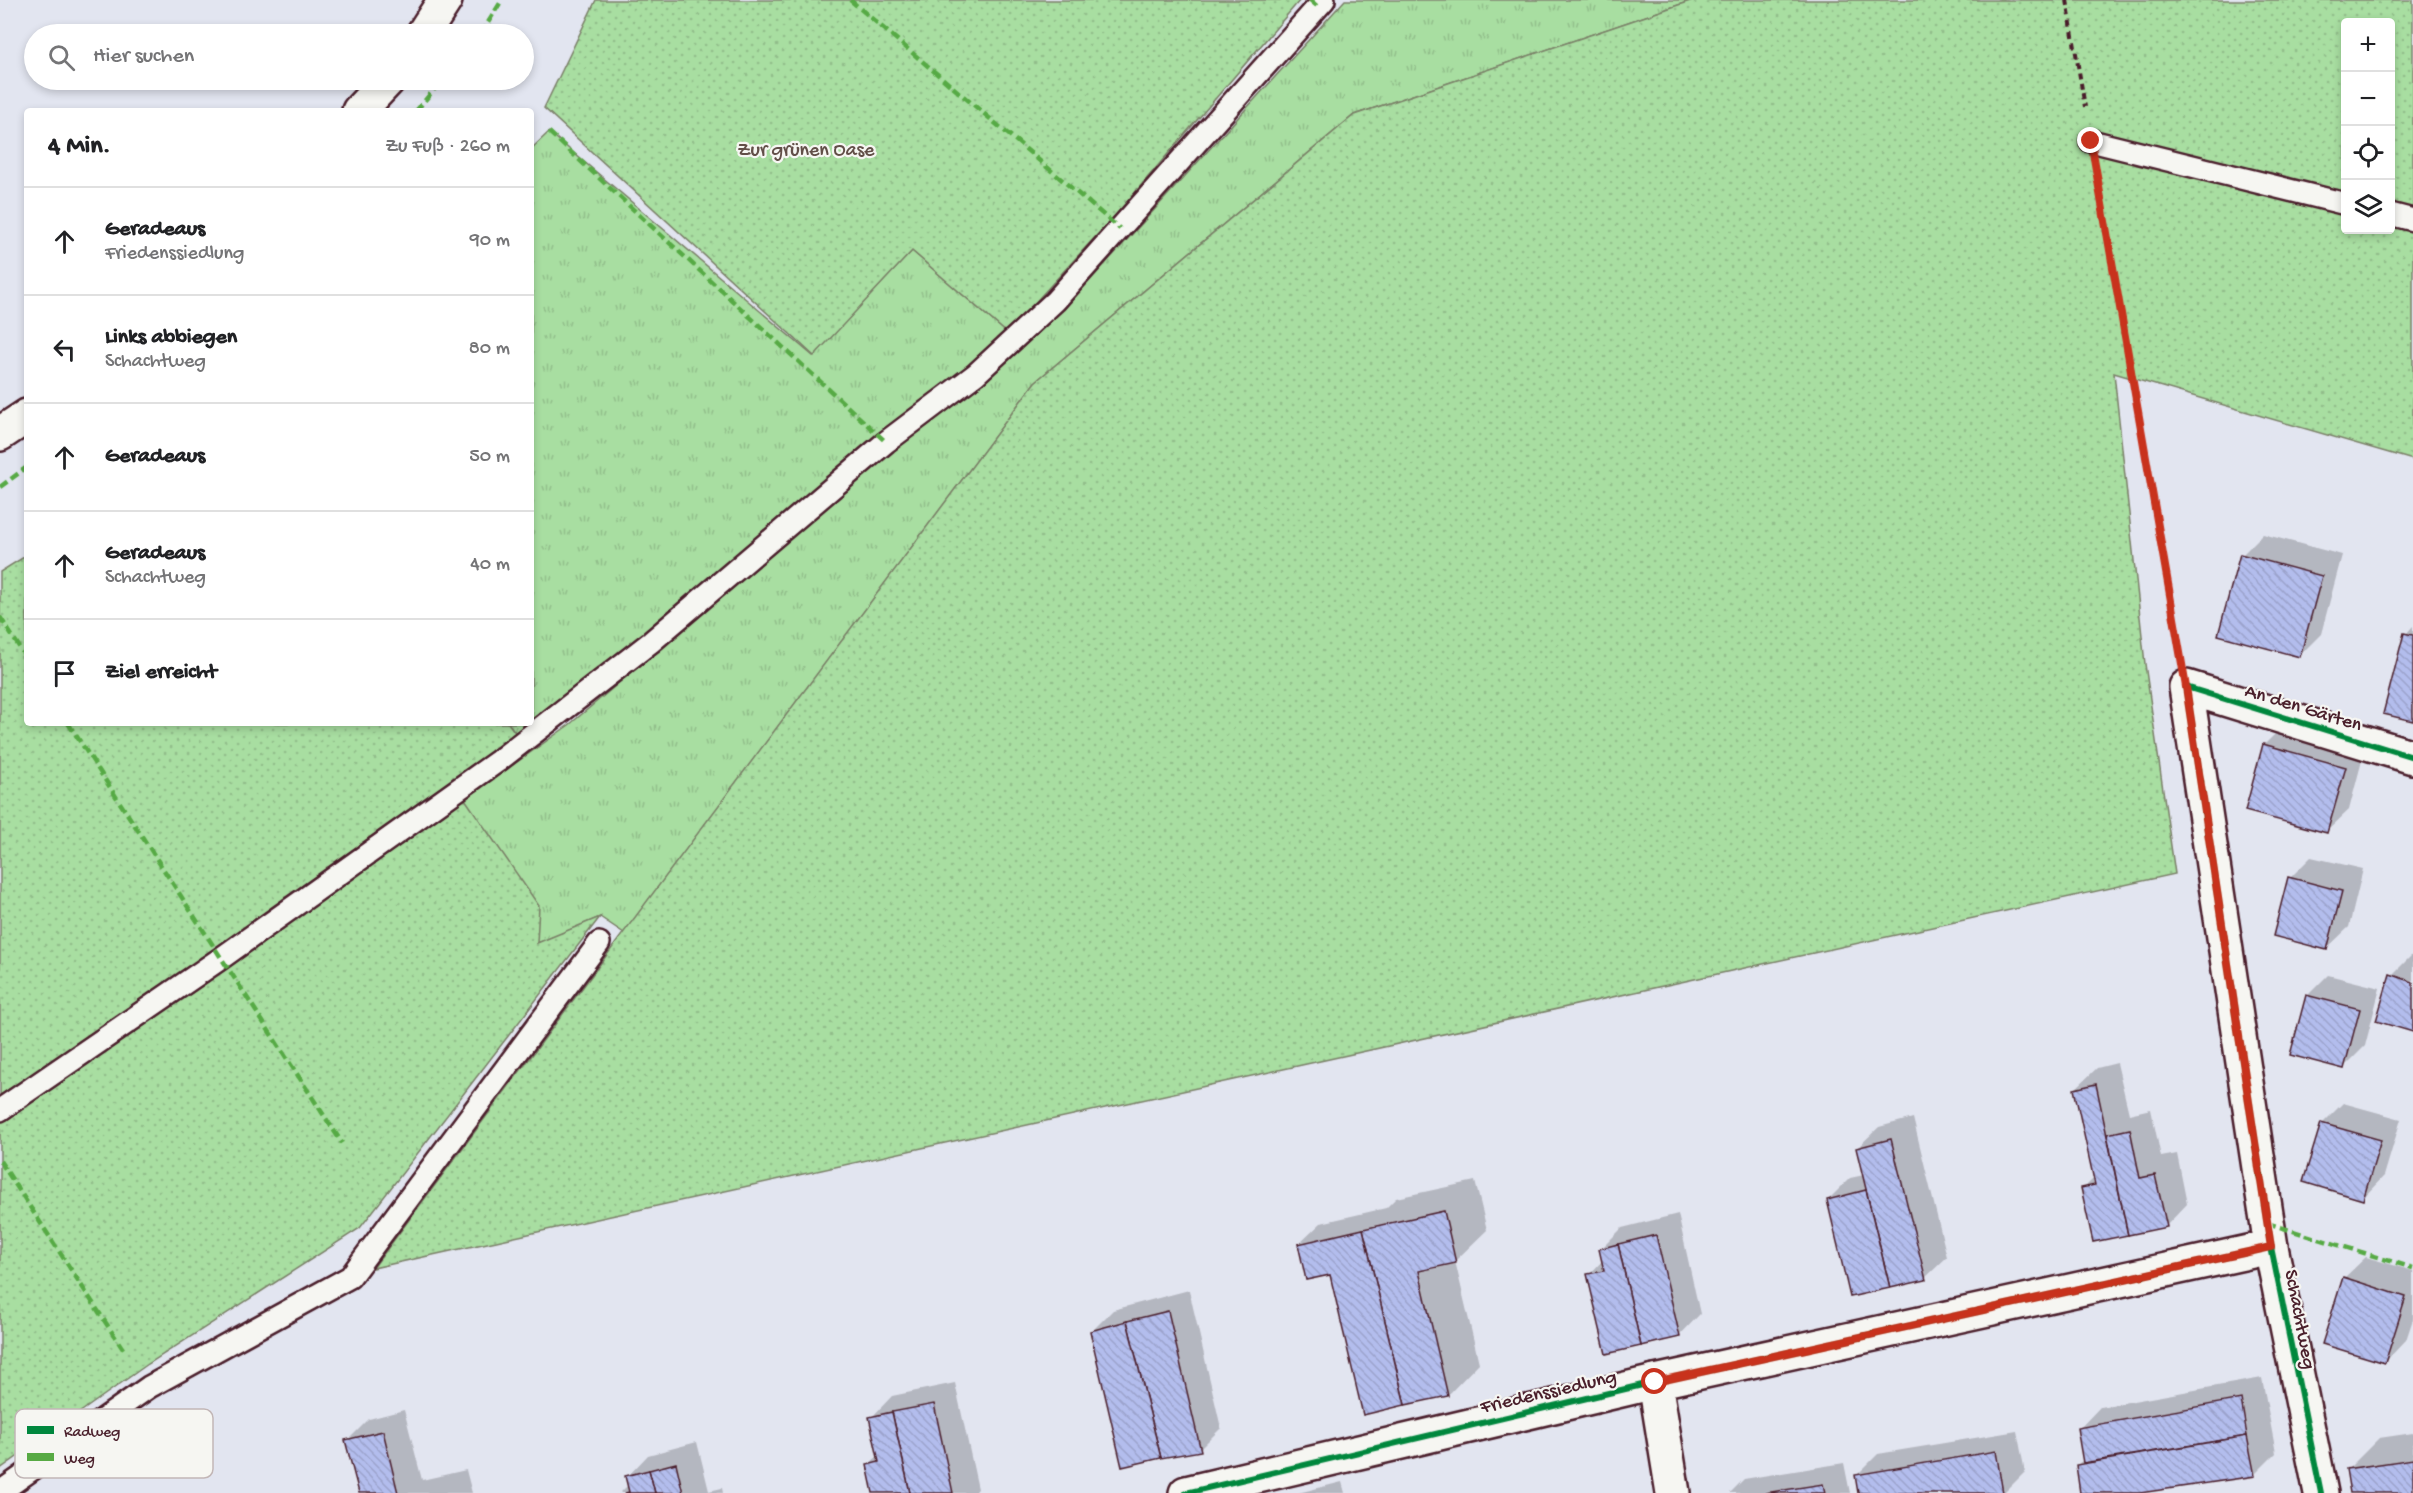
<!DOCTYPE html>
<html lang="de">
<head>
<meta charset="utf-8">
<style>
	body { margin:0; font-family:"Gochi Hand",sans-serif; background:#f2f2f2; color:#202124 }
	.controls { position:absolute; right:18px; top:18px; display:grid; overflow:hidden; border-radius:6px; box-shadow:0 3px 9px #0003 }
	.controls button { width:54px; height:54px; display:grid; place-items:center; padding:0; border:0; border-bottom:2px solid #e0e0e0; background:#fff; color:#202124; font:30px sans-serif }
	.stop { position:absolute; width:18px; height:18px; margin:-14px; border:4px solid #c8321e; border-radius:50%; background:#fff }
	.stop.end { background:#c8321e; border-color:#fff; box-shadow:0 2px 6px #0008 }
	.list { margin:0; padding:0; list-style:none }
	h2 { display:flex; justify-content:space-between; align-items:center; height:78px; margin:0; padding:0 24px; font-size:26px }
	h2 small { font-size:20px; font-weight:400; color:#757577 }
	.list li { display:grid; grid-template-columns:39px 1fr auto; gap:18px; align-items:center; box-sizing:border-box; height:108px; padding:0 24px; border-top:2px solid #e0e0e0 }
	.list b { display:block; font-size:22px; white-space:nowrap }
	.list p { margin:0; font-size:20px; white-space:nowrap; color:#757577 }
	.list em { font-size:20px; font-style:normal; color:#757577 }
	.icon { flex:none; width:33px; height:33px; fill:none; stroke:currentColor; stroke-width:2; stroke-linecap:round; stroke-linejoin:round }
	.map { position:relative; flex:none; width:2413px; height:1493px; overflow:hidden }
	.search { position:absolute; background:#fff; box-shadow:0 3px 9px #0003; left:24px; top:24px; width:510px; height:66px; display:flex; align-items:center; gap:15px; box-sizing:border-box; padding:0 21px; border-radius:33px; color:#757577; font-size:22px }
	.panel { position:absolute; background:#fff; box-shadow:0 3px 9px #0003; left:24px; top:108px; width:510px; height:618px; border-radius:6px }
	.map>svg:first-child { display:block }
	.grass { fill:url(#grass-tufts); stroke:#797e66; stroke-width:1.5 }
	.garden { fill:url(#garden-dots); stroke:#797e66; stroke-width:1.5; fill-rule:evenodd }
	.shadow { fill:#0003 }
	.building { fill:url(#building-back-hatch); stroke:#4a1f2b; stroke-width:1.5 }
	.lines { fill:none; stroke-linecap:round; stroke-linejoin:round }
	.service-casing { stroke:#4a1f2b; stroke-width:26 }
	.minor-casing { stroke:#4a1f2b; stroke-width:38 }
	.primary-casing { stroke:#4a1f2b; stroke-width:38 }
	.path { stroke:#4a1f2b; stroke-width:4; stroke-dasharray:6 4.5; stroke-linecap:butt }
	.service { stroke:#f6f6f2; stroke-width:21 }
	.minor { stroke:#f6f6f2; stroke-width:33 }
	.primary { stroke:#f6f6f2; stroke-width:33 }
	.quiet { stroke:#57aa44; stroke-width:4.5; stroke-dasharray:9 4.5; stroke-linecap:butt }
	.cycleway-casing { stroke:#f6f6f2; stroke-width:10 }
	.cycleway { stroke:#00873e; stroke-width:6 }
	.route { stroke:#c8321e; stroke-width:8 }
	.labels { text-anchor:middle; stroke-width:4.5; stroke-linejoin:round; paint-order:stroke }
	.park-label { font-size:20px; fill:#624f48; stroke:#f6f6f2 }
	.street-label { font-size:20px; fill:#4a1f2b; stroke:#f6f6f2 }
	.key { fill:#f6f6f2; stroke:#c2b6b6; stroke-width:1.5 }
	.key-label { font-size:16px; fill:#4a1f2b }
</style>
</head>
<body>
<div class="map">
<svg width="2413" height="1493" viewBox="0 0 2413 1493">
	<defs>
		<pattern id="grass-tufts" width="24" height="20" patternUnits="userSpaceOnUse" patternTransform="scale(1.5)"><rect width="24" height="20" fill="#a8dea1"/><path d="M3 7l-1-3M5 7V3M7 7l1-3M15 17l-1-3M17 17v-4M19 17l1-3" fill="none" stroke="#92be8b"/></pattern>
		<pattern id="garden-dots" width="8" height="8" patternUnits="userSpaceOnUse" patternTransform="scale(1.5)"><rect width="8" height="8" fill="#a8dea1"/><path d="M2 2h.1M6 6h.1" fill="none" stroke="#92be8b" stroke-width="1.8" stroke-linecap="round"/></pattern>
		<pattern id="building-back-hatch" width="6" height="6" patternUnits="userSpaceOnUse" patternTransform="scale(1.5)"><rect width="6" height="6" fill="#b3bded"/><path d="M-1 5l2 2M0 0l6 6M5-1l2 2" fill="none" stroke="#9ba2cb"/></pattern>
	</defs>
	<rect width="100%" height="100%" fill="#e2e5f0"/>
	<filter id="ink" filterUnits="userSpaceOnUse"><feTurbulence type="fractalNoise" baseFrequency=".0167" numOctaves="2"/><feDisplacementMap in="SourceGraphic" scale="12" xChannelSelector="R" yChannelSelector="G"/><feConvolveMatrix kernelMatrix="1 2 1 2 8 2 1 2 1" color-interpolation-filters="sRGB"/></filter>
	<g filter="url(#ink)">
		<!-- grass -->
		<g class="grass">
			<polygon points="1345,0 1693,0 1354,115 1035,382 624,933 600,917 537,944 465,799 569,725 922,427 987,379 1065,308"/>
			<polygon points="549,132 813,356 912,251 1007,333 886,442 523,742 508,723 531,723 531,149"/>
		</g>
		<!-- garden -->
		<g class="garden">
			<polygon points="596,0 1300,0 1119,211 1007,333 912,251 814,356 544,108"/>
			<path d="M1693,0h720v460l-299,-87 31,291 30,210 -1802,394 662,-886 319,-267zM2346,22h44v208h-44z"/>
			<polygon points="27,555 27,723 508,723 517,735 465,799 539,906 537,943 600,917 360,1228 148,1364 0,1469 0,572"/>
		</g>
		<!-- shadow -->
		<g class="shadow">
			<polygon points="2263,534 2342,555 2321,634 2300,655 2242,555"/>
			<polygon points="2413,626 2413,720 2406,634"/>
			<polygon points="2286,723 2366,745 2349,810 2327,831 2264,745"/>
			<polygon points="2311,857 2363,869 2349,927 2327,948 2290,878"/>
			<polygon points="2413,954 2413,1030 2392,975"/>
			<polygon points="2328,975 2380,988 2365,1046 2344,1067 2307,996"/>
			<polygon points="2117,1063 2129,1114 2151,1109 2161,1157 2177,1154 2187,1204 2166,1226 2094,1240 2083,1189 2095,1177 2075,1089 2097,1068"/>
			<polygon points="2343,1103 2401,1119 2384,1176 2363,1198 2322,1124"/>
			<polygon points="1913,1118 1947,1257 1925,1278 1851,1296 1828,1200 1850,1178 1864,1175 1857,1148 1879,1127"/>
			<polygon points="1475,1181 1487,1230 1455,1261 1479,1363 1448,1395 1331,1273 1299,1244 1321,1223 1386,1208 1396,1198"/>
			<polygon points="1678,1214 1700,1314 1679,1336 1589,1275 1603,1260 1601,1249 1622,1228"/>
			<polygon points="2366,1257 2413,1271 2413,1319 2406,1340 2385,1362 2344,1278"/>
			<polygon points="1189,1290 1221,1428 1200,1449 1091,1332 1113,1310"/>
			<polygon points="2262,1378 2276,1453 2254,1475 2130,1493 2082,1493 2077,1465 2084,1459 2079,1429 2100,1407"/>
			<polygon points="955,1383 978,1489 974,1493 875,1493 868,1465 879,1455 871,1418 892,1396"/>
			<polygon points="404,1410 422,1480 466,1470 472,1493 360,1493 347,1441 369,1419"/>
			<polygon points="2017,1431 2025,1472 2004,1493 1860,1493 1856,1476 1878,1454"/>
			<polygon points="2413,1433 2413,1493 2351,1493 2348,1469 2379,1438"/>
			<polygon points="697,1442 709,1491 722,1488 723,1493 620,1493 629,1484 627,1477 648,1455"/>
			<polygon points="1844,1463 1850,1493 1730,1493 1744,1479"/>
			<polygon points="1342,1482 1345,1493 1298,1493"/>
		</g>
		<!-- building -->
		<g class="building">
			<polygon points="2240,554 2322,576 2300,657 2218,635"/>
			<polygon points="2404,633 2413,635 2413,721 2383,714"/>
			<polygon points="2263,744 2346,767 2327,833 2245,811"/>
			<polygon points="2288,877 2342,891 2327,950 2273,936"/>
			<polygon points="2390,974 2413,982 2413,1032 2376,1021"/>
			<polygon points="2306,995 2360,1009 2344,1069 2290,1055"/>
			<polygon points="2096,1084 2128,1235 2093,1242 2081,1188 2095,1185 2074,1089"/>
			<polygon points="2321,1123 2381,1140 2363,1200 2303,1182"/>
			<polygon points="2130,1129 2140,1178 2155,1175 2167,1227 2128,1235 2107,1134"/>
			<polygon points="1891,1139 1926,1280 1890,1288 1856,1148"/>
			<polygon points="1866,1190 1890,1288 1850,1297 1827,1200"/>
			<polygon points="1444,1211 1456,1263 1419,1271 1448,1396 1405,1405 1363,1229"/>
			<polygon points="1363,1229 1405,1405 1363,1415 1330,1275 1306,1280 1298,1244"/>
			<polygon points="1656,1235 1680,1337 1641,1346 1618,1244"/>
			<polygon points="1618,1244 1641,1346 1606,1354 1587,1274 1604,1271 1599,1249"/>
			<polygon points="2343,1277 2406,1297 2385,1363 2322,1344"/>
			<polygon points="1168,1311 1201,1451 1161,1458 1127,1321"/>
			<polygon points="1127,1321 1161,1458 1122,1467 1090,1331"/>
			<polygon points="2241,1399 2247,1436 2083,1463 2077,1428"/>
			<polygon points="934,1404 953,1493 910,1493 892,1412"/>
			<polygon points="892,1412 910,1493 873,1493 867,1465 879,1462 869,1417"/>
			<polygon points="383,1431 398,1493 359,1493 345,1440"/>
			<polygon points="2247,1436 2255,1476 2140,1493 2080,1493 2076,1465"/>
			<polygon points="1996,1451 2003,1493 1858,1493 1855,1475"/>
			<polygon points="2413,1459 2413,1493 2350,1493 2346,1469"/>
			<polygon points="676,1463 683,1493 655,1493 649,1470"/>
			<polygon points="649,1470 655,1493 625,1493 629,1492 625,1476"/>
			<polygon points="1823,1484 1825,1493 1765,1493"/>
		</g>
		<g class="lines">
			<!-- service casing -->
			<g class="service-casing">
				<g id="service">
					<polyline points="2091,141 2346,204"/>
					<polyline points="2390,214 2413,220"/>
					<polyline points="0,1110 220,959 498,761 651,642 886,442 976,374 1055,301 1324,0"/>
					<polyline points="0,1492 149,1387 350,1277 599,943"/>
				</g>
			</g>
			<!-- minor casing -->
			<g class="minor-casing">
				<g id="minor">
					<polyline points="1655,1382 1673,1493"/>
					<polyline points="1186,1493 1655,1382 2271,1247"/>
					<polyline points="2321,1493 2271,1247 2186,687 2413,757"/>
				</g>
			</g>
			<!-- primary casing -->
			<g class="primary-casing">
				<g id="primary">
					<polyline points="423,34 445,0"/>
					<polyline points="359,111 388,80"/>
					<polyline points="0,434 27,416"/>
				</g>
			</g>
			<!-- path -->
			<g class="path">
				<polyline points="2067,0 2085,107"/>
				<polyline points="2097,177 2179,648"/>
			</g>
			<!-- service -->
			<use href="#service" class="service"/>
			<!-- minor -->
			<use href="#minor" class="minor"/>
			<!-- primary -->
			<use href="#primary" class="primary"/>
			<!-- quiet -->
			<g class="quiet">
				<polyline points="850,0 1120,229"/>
				<polyline points="1310,0 1318,7"/>
				<polyline points="481,34 502,0"/>
				<polyline points="416,111 442,80"/>
				<polyline points="549,132 886,442"/>
				<polyline points="0,487 27,467"/>
				<polyline points="0,617 27,659"/>
				<polyline points="68,723 342,1143"/>
				<polyline points="0,1161 123,1349"/>
				<polyline points="2267,1223 2413,1268"/>
			</g>
			<!-- cycleway casing -->
			<g class="cycleway-casing">
				<g id="cycleway">
					<polyline points="1186,1493 1655,1382 2271,1247"/>
					<polyline points="2321,1493 2271,1247 2186,687 2413,757"/>
				</g>
			</g>
			<!-- cycleway -->
			<use href="#cycleway" class="cycleway"/>
		</g>
	</g>
	<g class="lines" filter="url(#ink)">
		<!-- route -->
		<polyline class="route" points="1655,1382 2271,1247 2186,687 2091,141"/>
	</g>
	<g class="labels">
		<!-- park labels -->
		<g class="park-label">
			<text x="806" y="155">Zur grünen Oase</text>
		</g>
		<!-- street labels -->
		<g class="street-label">
			<text transform="translate(2304 706) rotate(17)" y="7">An den Gärten</text>
			<text transform="translate(2302 1319) rotate(79)" y="7">Schachtweg</text>
			<text transform="translate(1548 1390) rotate(-13)" y="7">Friedenssiedlung</text>
		</g>
	</g>
	<!-- legend -->
	<rect x="15" y="1409" width="198" height="69" rx="9" class="key"/>
	<rect x="27" y="1426" width="27" height="8" fill="#00873e"/>
	<rect x="27" y="1453" width="27" height="8" fill="#57aa44"/>
	<g class="key-label">
		<text x="64" y="1436">Radweg</text>
		<text x="64" y="1463">Weg</text>
	</g>
</svg>
<div class="controls">
<button>+</button>
<button>−</button>
<button><svg class="icon" aria-label="locate" viewBox="0 0 24 24"><circle cx="12" cy="12" r="6"/><path d="M12 2v4M12 18v4M2 12h4M18 12h4"/></svg></button>
<button><svg class="icon" aria-label="layers" viewBox="0 0 24 24"><path d="M12 4l9 5-9 5-9-5zM3 14l9 5 9-5"/></svg></button>
</div>
<div class="stop" style="left:1655px;top:1382px"></div>
<div class="stop end" style="left:2091px;top:141px"></div>
<div class="search"><svg class="icon" aria-label="search" viewBox="0 0 24 24"><circle cx="10" cy="10" r="6"/><path d="M15 15l6 6"/></svg>Hier suchen</div>
<section class="panel">
<h2>4 Min.<small>Zu Fuß · 260 m</small></h2>
<ul class="list">
<li><svg class="icon" aria-label="ahead" viewBox="0 0 24 24"><path d="M12 20V5M6 11l6-6 6 6"/></svg><div><b>Geradeaus</b><p>Friedenssiedlung</p></div><em>90 m</em></li>
<li><svg class="icon" aria-label="left" viewBox="0 0 24 24"><path d="M17 20v-9H6M10 6l-5 5 5 5"/></svg><div><b>Links abbiegen</b><p>Schachtweg</p></div><em>80 m</em></li>
<li><svg class="icon" aria-label="ahead" viewBox="0 0 24 24"><path d="M12 20V5M6 11l6-6 6 6"/></svg><div><b>Geradeaus</b></div><em>50 m</em></li>
<li><svg class="icon" aria-label="ahead" viewBox="0 0 24 24"><path d="M12 20V5M6 11l6-6 6 6"/></svg><div><b>Geradeaus</b><p>Schachtweg</p></div><em>40 m</em></li>
<li><svg class="icon" aria-label="arrive" viewBox="0 0 24 24"><path d="M6 21V4h12l-3 4 3 4H6"/></svg><div><b>Ziel erreicht</b></div></li>
</ul>
</section>
</div>
</body>
</html>
